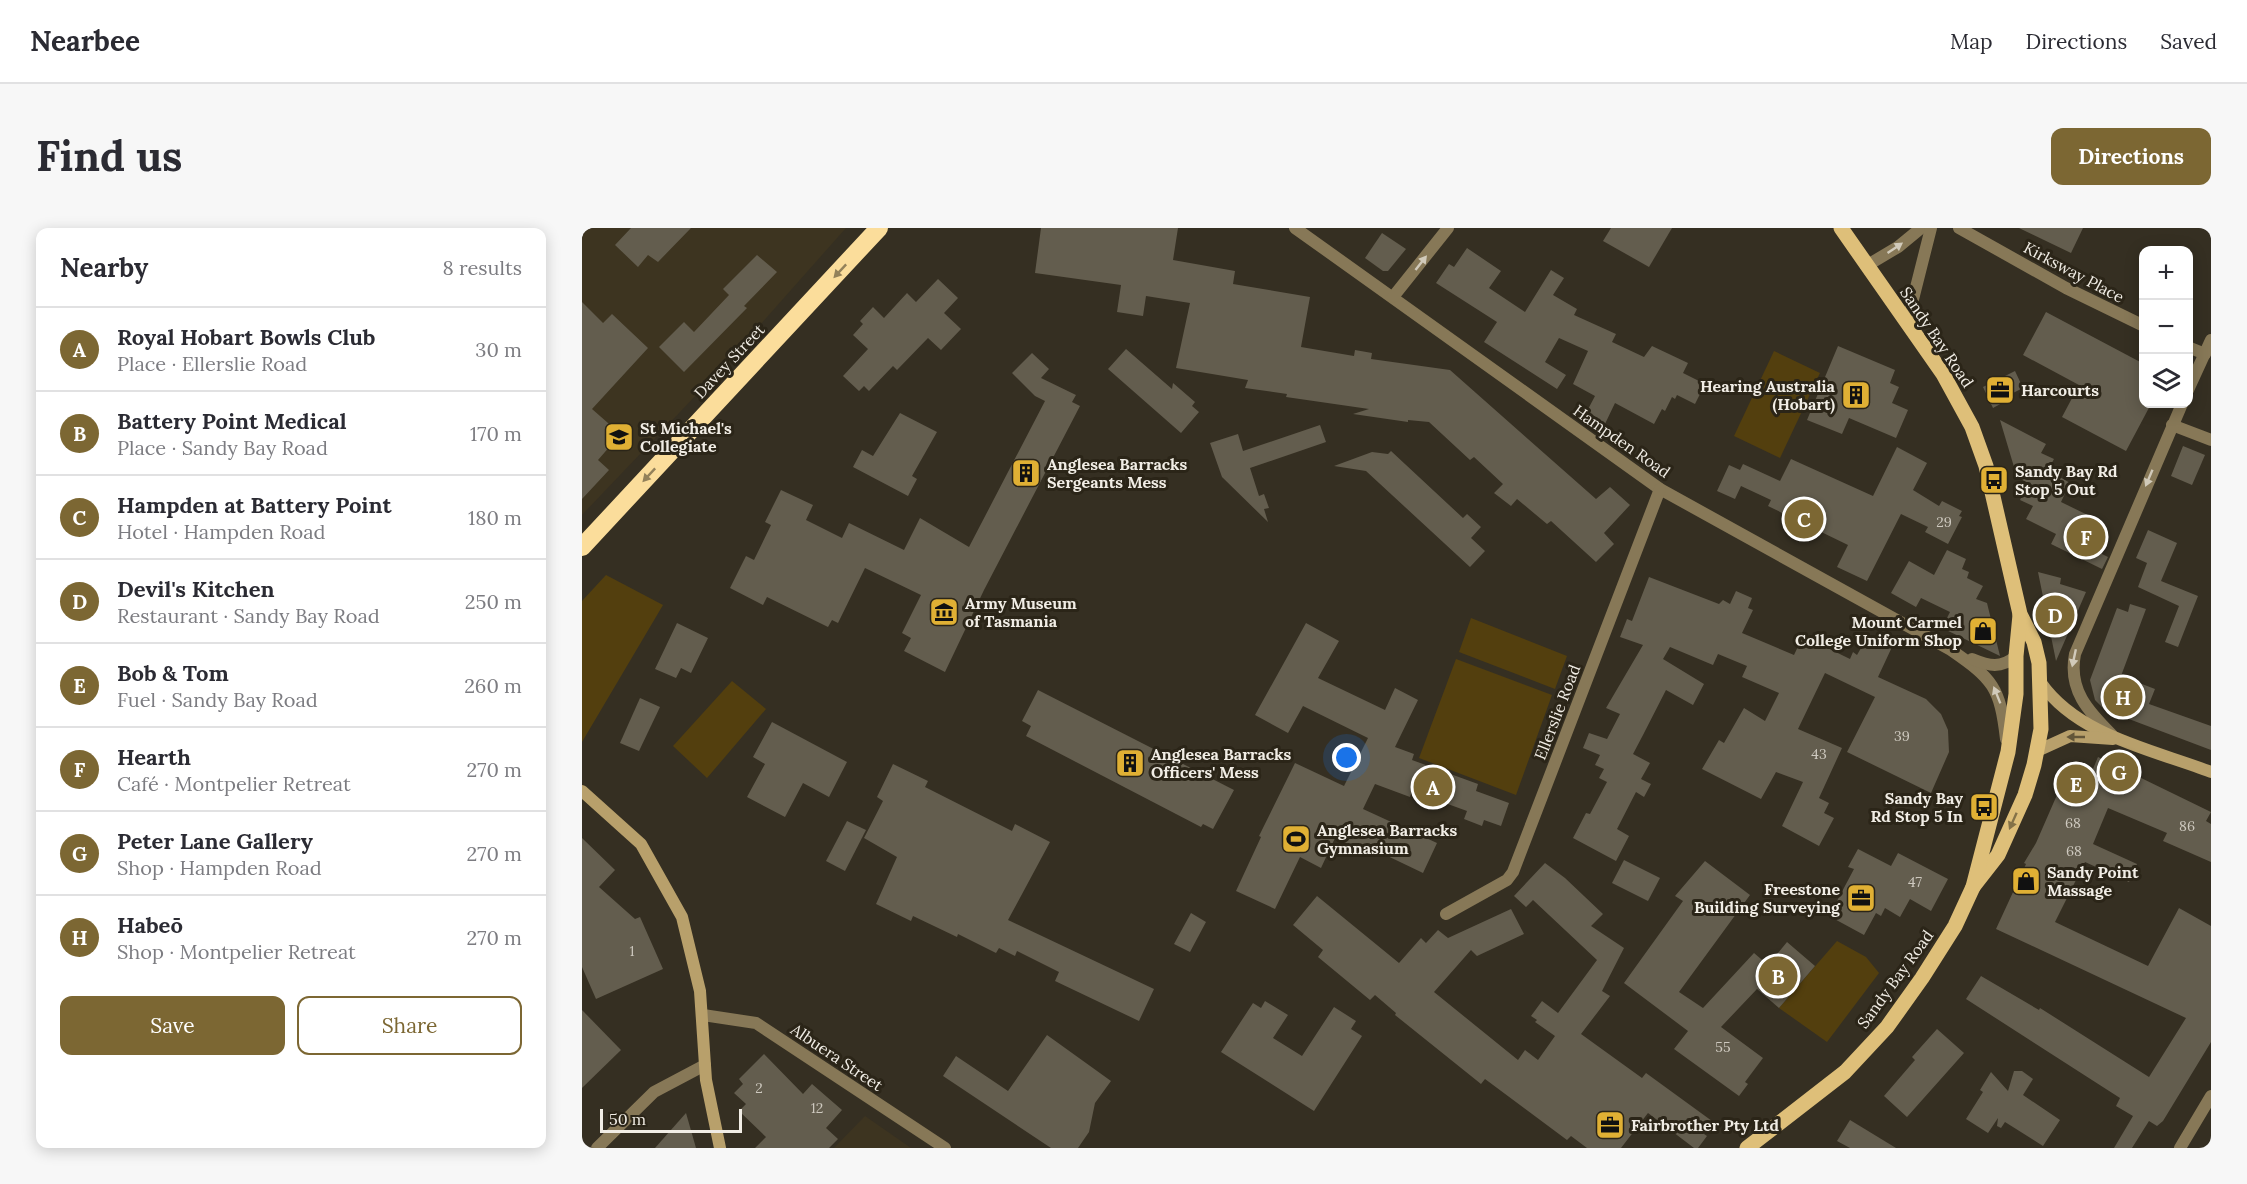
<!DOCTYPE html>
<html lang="en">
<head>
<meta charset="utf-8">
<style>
	body { margin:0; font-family:Lora,serif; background:#f7f7f7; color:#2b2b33 }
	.controls { position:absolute; right:18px; top:18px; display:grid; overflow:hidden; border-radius:12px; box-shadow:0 3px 15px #0003 }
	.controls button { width:54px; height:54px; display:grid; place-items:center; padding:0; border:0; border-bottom:2px solid #e1e1e2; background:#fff; color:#2b2b33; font:30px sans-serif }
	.scale { position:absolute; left:18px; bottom:15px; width:142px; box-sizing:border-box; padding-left:6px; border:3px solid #f1ede5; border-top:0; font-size:16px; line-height:21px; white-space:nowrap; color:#f1ede5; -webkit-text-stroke:4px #2b2518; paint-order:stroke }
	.you { position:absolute; left:765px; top:530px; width:21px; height:21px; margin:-15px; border:4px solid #fff; border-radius:50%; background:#1a73e8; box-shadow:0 0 0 9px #1a73e833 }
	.badge { display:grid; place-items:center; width:39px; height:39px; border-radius:50%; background:#7c6733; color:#fff; font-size:20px; font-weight:700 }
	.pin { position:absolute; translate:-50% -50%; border:3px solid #fff; box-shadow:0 2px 6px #0006 }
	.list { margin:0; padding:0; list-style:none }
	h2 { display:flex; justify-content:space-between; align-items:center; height:78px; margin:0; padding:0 24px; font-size:26px }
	h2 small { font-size:20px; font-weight:400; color:#7c7c81 }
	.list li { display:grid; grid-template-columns:39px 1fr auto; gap:18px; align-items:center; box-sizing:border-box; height:84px; padding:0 24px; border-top:2px solid #e1e1e2 }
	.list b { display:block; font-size:22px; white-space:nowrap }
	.list p { margin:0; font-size:20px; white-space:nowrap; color:#7c7c81 }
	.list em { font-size:20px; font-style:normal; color:#7c7c81 }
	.actions { display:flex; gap:12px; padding:18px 24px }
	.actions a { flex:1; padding:14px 0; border:2px solid #7c6733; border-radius:12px; text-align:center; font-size:21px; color:#7c6733 }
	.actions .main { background:#7c6733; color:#fff }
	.icon { flex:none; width:33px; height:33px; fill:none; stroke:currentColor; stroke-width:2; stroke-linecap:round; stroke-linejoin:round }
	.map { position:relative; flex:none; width:1629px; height:920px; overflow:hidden; border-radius:12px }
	header { display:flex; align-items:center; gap:36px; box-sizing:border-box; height:84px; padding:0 30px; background:#fff; border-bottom:2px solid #e1e1e2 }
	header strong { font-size:28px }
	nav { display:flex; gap:33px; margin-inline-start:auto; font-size:21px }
	.intro { display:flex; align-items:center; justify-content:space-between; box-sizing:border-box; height:144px; padding:0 36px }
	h1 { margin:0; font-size:42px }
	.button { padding:15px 27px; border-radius:12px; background:#7c6733; color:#fff; font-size:21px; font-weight:700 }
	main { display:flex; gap:36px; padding:0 36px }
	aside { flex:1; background:#fff; border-radius:12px; box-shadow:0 3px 15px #0003 }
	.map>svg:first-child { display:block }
	.built { fill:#3d3420 }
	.green { fill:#533f0e }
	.building { fill:#635d4e }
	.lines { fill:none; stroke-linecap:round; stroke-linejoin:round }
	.street { stroke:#877857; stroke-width:12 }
	.secondary { stroke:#b8a06b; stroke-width:12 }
	.primary { stroke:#debf79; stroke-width:15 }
	.highway { stroke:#fbdd9b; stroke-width:18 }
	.oneway { fill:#d1caba }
	.oneway2 { fill:#93815a }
	.oneway3 { fill:#635639 }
	.oneway4 { fill:#847248 }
	.labels { text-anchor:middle; stroke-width:6; stroke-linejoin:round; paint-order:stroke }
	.number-label { font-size:14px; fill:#cec9bf }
	.street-label { font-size:16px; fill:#f1ede5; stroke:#2b2518 }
	.poi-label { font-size:16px; font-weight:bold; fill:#f1ede5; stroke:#2b2518; text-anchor:start }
</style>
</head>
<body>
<header>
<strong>Nearbee</strong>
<nav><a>Map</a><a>Directions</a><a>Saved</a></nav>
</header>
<div class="intro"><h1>Find us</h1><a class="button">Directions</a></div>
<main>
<aside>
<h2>Nearby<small>8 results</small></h2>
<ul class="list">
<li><span class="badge">A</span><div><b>Royal Hobart Bowls Club</b><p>Place · Ellerslie Road</p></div><em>30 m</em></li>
<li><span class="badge">B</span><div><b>Battery Point Medical</b><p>Place · Sandy Bay Road</p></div><em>170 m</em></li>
<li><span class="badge">C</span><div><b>Hampden at Battery Point</b><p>Hotel · Hampden Road</p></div><em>180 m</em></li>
<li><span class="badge">D</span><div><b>Devil's Kitchen</b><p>Restaurant · Sandy Bay Road</p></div><em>250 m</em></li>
<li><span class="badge">E</span><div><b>Bob &amp; Tom</b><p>Fuel · Sandy Bay Road</p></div><em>260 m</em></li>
<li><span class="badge">F</span><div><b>Hearth</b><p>Café · Montpelier Retreat</p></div><em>270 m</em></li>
<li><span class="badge">G</span><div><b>Peter Lane Gallery</b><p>Shop · Hampden Road</p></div><em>270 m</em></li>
<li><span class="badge">H</span><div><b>Habeō</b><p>Shop · Montpelier Retreat</p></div><em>270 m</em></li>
</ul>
<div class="actions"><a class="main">Save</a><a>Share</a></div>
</aside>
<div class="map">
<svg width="1629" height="920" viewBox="0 0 1629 920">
	<rect width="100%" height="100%" fill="#352f22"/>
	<!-- built -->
	<g class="built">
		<polygon points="0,0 264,0 138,142 0,287"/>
		<polygon points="283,888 329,920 252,920"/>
	</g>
	<!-- green -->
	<g class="green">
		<polygon points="1192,123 1238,145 1198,230 1152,208"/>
		<polygon points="24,347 81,377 0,514 0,373"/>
		<polygon points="889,390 985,428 973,461 877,424"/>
		<polygon points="874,431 970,467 934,567 837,530"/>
		<polygon points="150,453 184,481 125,550 91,518"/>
		<polygon points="1255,713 1284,729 1297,745 1245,814 1197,780"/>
	</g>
	<!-- building -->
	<g class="building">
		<polygon points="49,0 109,0 76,34 66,27 56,39 33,17"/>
		<polygon points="459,0 596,0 591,32 653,43 651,56 728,69 719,119 772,128 773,122 790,125 789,131 868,142 1014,271 1028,259 1048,277 1022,305 1032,316 1014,334 969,293 965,296 935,271 929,278 912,265 921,256 892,229 888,232 847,194 826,192 826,194 771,186 787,181 704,169 705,166 663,160 666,152 594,140 608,75 564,68 561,88 535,84 539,57 453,45"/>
		<polygon points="1029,0 1090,0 1067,39 1021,13"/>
		<polygon points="1437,0 1501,0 1489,25"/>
		<polygon points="800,5 824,21 806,43 801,43 783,30"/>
		<polygon points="885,20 919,43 907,60 943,84 969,42 982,50 971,67 995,81 992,87 1034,106 1030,114 1062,129 1070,118 1106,135 1101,145 1123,156 1113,176 1095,167 1093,171 1090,169 1083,183 1080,181 1072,196 1033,175 1022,198 1004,185 1013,168 991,156 1006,123 977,110 963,134 984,147 975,161 902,114 915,94 854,55 867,36 872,39"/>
		<polygon points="175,27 195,44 162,78 165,80 102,144 77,119 102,94 112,104 147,67 141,61"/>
		<polygon points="356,51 376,70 362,85 379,101 359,122 346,110 315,142 311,138 287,163 282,158 277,163 261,148 286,121 271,107 281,96 278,93 291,79 302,90 325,65 334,74"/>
		<polygon points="0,74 21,95 30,86 66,120 10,181 34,202 24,212 29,217 16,232 27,242 0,271"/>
		<polygon points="1464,84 1562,136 1562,176 1569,176 1544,223 1480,189 1497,157 1441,127"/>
		<polygon points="1256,118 1313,142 1308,155 1317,159 1310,175 1326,182 1314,210 1267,190 1260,206 1225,192"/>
		<polygon points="544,121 590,161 591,155 613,174 610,178 617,184 599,205 526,141"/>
		<polygon points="450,125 467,141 459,150 494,167 490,174 498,178 402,362 363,444 322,423 329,410 320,405 339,367 283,340 256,395 250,392 246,399 185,369 181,377 148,360 164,328 172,332 189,297 183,294 199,262 231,277 224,292 260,310 267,295 322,322 338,290 387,319 463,173 453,168 430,145"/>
		<polygon points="1433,143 1441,160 1429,166 1431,169 1411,180 1401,159"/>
		<polygon points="318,185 355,204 330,248 335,251 326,268 271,239 280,222 291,228"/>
		<polygon points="1418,192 1464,216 1459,225 1472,231 1466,242 1488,255 1479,274 1520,294 1508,320 1526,329 1520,341 1469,316 1474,306 1444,291 1451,278 1438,272 1446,255 1435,249"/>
		<polygon points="738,197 744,214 668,240 677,268 682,266 687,280 682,281 686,294 640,249 628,215 656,206 661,223"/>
		<polygon points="1601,218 1623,227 1610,257 1589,248"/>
		<polygon points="1315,219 1345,235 1331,262 1357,278 1360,273 1380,283 1377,288 1380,289 1366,316 1343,304 1346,299 1319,286 1285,353 1255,339 1266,317 1186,278 1189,272 1159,258 1153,271 1135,263 1147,237 1158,242 1161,236 1198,253 1209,231 1291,268"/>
		<polygon points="809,223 881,290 885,286 899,299 889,310 903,323 888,339 784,243 752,238 790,224 806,226"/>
		<polygon points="1566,302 1595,315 1579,353 1616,368 1596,419 1583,414 1597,378 1556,359 1565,335 1554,330"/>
		<polygon points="1365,322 1384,331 1380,341 1387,344 1385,350 1401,358 1394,371 1405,375 1418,428 1360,400 1368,384 1339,370 1334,379 1309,365 1327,333 1352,347"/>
		<polygon points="1456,344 1479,350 1478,356 1504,364 1474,433"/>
		<polygon points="1067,349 1137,376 1141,372 1148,376 1154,363 1170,370 1166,380 1171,382 1160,405 1212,427 1221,408 1268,431 1271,424 1275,427 1286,408 1310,419 1296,449 1344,471 1359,486 1366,502 1367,524 1349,565 1265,524 1293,469 1243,445 1216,501 1260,520 1237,570 1247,575 1242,585 1252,590 1237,618 1200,598 1221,554 1194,544 1179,571 1120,541 1137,512 1142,515 1162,480 1183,493 1197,465 1160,449 1165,438 1136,426 1131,437 1088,419 1081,431 1122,456 1111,477 1084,462 1061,507 1051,526 1068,535 1059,551 1069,556 1062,569 1054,564 1035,601 1047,608 1034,633 991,610 1004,585 1008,586 1025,554 1017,550 1022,541 1013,537 1018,527 1001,520 1007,505 1025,511 1038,486 1024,480 1061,417 1038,409 1045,391 1050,393"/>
		<polygon points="1548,376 1564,381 1539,448 1573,461 1567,476 1629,498 1629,522 1523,482 1513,472 1508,452 1535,380 1546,384"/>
		<polygon points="95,395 126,410 109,445 99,440 94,450 73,441"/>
		<polygon points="724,395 757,413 736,450 803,482 813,460 836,472 813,519 832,526 830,532 896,556 894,563 927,575 919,598 902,592 900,598 882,591 885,583 830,563 828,569 793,556 781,581 855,615 841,645 793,622 791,627 753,610 739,640 718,629 693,681 654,663 679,609 677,608 713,535 762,558 786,510 721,478 706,505 673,487"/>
		<polygon points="456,462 652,562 631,601 621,596 619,599 444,508 449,498 440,493"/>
		<polygon points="58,470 78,479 57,523 38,515"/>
		<polygon points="190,494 265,534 247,569 221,555 203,589 165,569 183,536 171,529"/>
		<polygon points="1516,529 1629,584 1624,593 1629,596 1629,634 1581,613 1585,605 1526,580 1511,616 1555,636 1547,654 1503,634 1473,694 1566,738 1597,680 1629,698 1629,814 1581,893 1575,898 1567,893 1550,920 1532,920 1551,888 1534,878 1538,870 1384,771 1399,748 1457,782 1458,780 1567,849 1604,790 1414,701 1444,636 1442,635 1454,615 1478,560 1503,542 1508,548"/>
		<polygon points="311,536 346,553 343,559 430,603 433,596 468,614 426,692 572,761 557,793 473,753 477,744 435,723 433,728 417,720 414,725 376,706 375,709 331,688 329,693 294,676 315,629 282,610 301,573 295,569"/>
		<polygon points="265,593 284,602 263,643 244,633"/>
		<polygon points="0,610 33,642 17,659 53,691 58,689 81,741 14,771 0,739"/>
		<polygon points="1276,621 1309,638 1316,625 1366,651 1349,683 1328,671 1318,689 1303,680 1299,688 1294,685 1282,707 1247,688 1272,641 1266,639"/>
		<polygon points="1042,632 1078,650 1066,673 1030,655"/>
		<polygon points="1123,633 1168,667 1097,764 1121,780 1172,725 1186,737 1205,714 1233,738 1197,780 1175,761 1139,799 1181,830 1163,854 1166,856 1157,868 1092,821 1106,803 1042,755 1101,673 1093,668"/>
		<polygon points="963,635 983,650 1021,686 1009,698 1042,720 1020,763 1028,768 999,806 1060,850 1064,845 1130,893 1122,906 1125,908 1116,920 1112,920 1066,885 1039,920 1005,920 989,908 985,912 903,851 899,856 813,787 814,785 793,767 788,772 736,729 741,722 711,697 735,668 817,735 839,710 844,715 856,702 866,710 929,681 942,706 895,728 889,722 852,764 936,832 943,822 956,832 973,808 953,794 955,792 949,788 960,773 976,785 1015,732 951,672 944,679 932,668"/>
		<polygon points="609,685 624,694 608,724 592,716"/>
		<polygon points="683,773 706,787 691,810 720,828 752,779 774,793 769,801 780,808 732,883 639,824 671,775 679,780"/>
		<polygon points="0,782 39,822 0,860"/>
		<polygon points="1355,801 1382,825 1325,889 1302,868 1333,832 1330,829"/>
		<polygon points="465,807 529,853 513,875 507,904 496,920 469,920 361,848 374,828 426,863"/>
		<polygon points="182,826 221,866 230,856 260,882 244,900 256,911 247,920 173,920 184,909 157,883 164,876 152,865 161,856 157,851"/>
		<polygon points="1432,843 1440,843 1451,851 1441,867 1478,892 1461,918 1423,894 1419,900 1415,898 1416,890 1406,905 1384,891 1401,864 1398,862 1409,844 1426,863"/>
		<polygon points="104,885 114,920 73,920"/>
		<polygon points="1268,892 1314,920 1268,920 1255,913"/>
	</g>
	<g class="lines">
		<!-- street -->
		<g class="street">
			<path d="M713,0l365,261 291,161c42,29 49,37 55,89"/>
			<polyline points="1377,0 1484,60 1562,98"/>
			<polyline points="1284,38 1316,19 1339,0"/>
			<polyline points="811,69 866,0"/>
			<polyline points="1325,95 1349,0"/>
			<polyline points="1606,119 1623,126"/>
			<polyline points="1606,162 1629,112"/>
			<polyline points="1590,197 1629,212"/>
			<path d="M1390,431c17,7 29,10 44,-3"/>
			<path d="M1530,507c-24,-24 -44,-45 -37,-81l107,-250"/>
			<polyline points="864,686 925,652 931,644 1078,261"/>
			<polyline points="121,787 174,795 363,920"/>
			<polyline points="15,920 72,864 123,837"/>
			<polyline points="1598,920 1629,868"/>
		</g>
		<!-- secondary -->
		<g class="secondary">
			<path d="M1459,455c37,53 113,67 170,89"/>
			<polyline points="1455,523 1488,508 1531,511"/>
			<polyline points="0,563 59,616 100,689 118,763 124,852 138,920"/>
		</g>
		<!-- primary -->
		<g class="primary">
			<polyline points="1259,0 1361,146 1390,199 1404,238 1438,386 1452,414 1457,435 1459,501 1452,537 1443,567 1416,627 1391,659"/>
			<polyline points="1165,920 1263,844 1305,799 1340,750 1373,698 1391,659 1426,524 1434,466 1434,428 1438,387"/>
		</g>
		<!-- highway -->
		<polyline class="highway" points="0,319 297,0"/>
	</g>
	<!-- one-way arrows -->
	<defs><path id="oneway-solid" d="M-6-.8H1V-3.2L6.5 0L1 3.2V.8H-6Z" transform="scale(1.5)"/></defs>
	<g class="oneway">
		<use href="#oneway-solid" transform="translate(1313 20) rotate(-34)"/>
		<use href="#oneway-solid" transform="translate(839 35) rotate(-52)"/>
		<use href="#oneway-solid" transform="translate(1567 250) rotate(113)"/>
		<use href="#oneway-solid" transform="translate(1492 430) rotate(102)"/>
		<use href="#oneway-solid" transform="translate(1415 467) rotate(-112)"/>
	</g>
	<g class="oneway2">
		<use href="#oneway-solid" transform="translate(258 43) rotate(133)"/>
		<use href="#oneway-solid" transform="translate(67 247) rotate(133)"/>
	</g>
	<use class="oneway3" href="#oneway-solid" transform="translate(1494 509) rotate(180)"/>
	<use class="oneway4" href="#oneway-solid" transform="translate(1431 593) rotate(114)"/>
	<!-- icons -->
	<defs>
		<g id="office-square" transform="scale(1.5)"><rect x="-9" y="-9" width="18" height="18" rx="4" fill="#e0b034" stroke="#2b2518"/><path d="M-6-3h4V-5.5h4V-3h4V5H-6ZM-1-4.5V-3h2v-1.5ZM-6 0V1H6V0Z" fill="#111"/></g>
		<g id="building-square" transform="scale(1.5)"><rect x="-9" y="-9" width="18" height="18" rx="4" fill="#e0b034" stroke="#2b2518"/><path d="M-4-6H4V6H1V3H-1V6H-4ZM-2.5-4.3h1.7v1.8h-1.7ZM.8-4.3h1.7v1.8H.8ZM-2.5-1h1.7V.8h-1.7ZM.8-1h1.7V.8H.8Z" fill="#111"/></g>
		<g id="school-square" transform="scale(1.5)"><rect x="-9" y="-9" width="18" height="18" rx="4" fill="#e0b034" stroke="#2b2518"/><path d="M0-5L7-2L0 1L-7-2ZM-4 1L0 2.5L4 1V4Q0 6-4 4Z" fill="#111"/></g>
		<g id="bus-square" transform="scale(1.5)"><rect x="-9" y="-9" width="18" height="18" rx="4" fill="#e0b034" stroke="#2b2518"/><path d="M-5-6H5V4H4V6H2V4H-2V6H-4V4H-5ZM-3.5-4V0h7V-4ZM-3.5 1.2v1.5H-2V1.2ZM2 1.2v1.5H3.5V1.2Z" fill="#111"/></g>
		<g id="museum-square" transform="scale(1.5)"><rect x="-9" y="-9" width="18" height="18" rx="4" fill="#e0b034" stroke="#2b2518"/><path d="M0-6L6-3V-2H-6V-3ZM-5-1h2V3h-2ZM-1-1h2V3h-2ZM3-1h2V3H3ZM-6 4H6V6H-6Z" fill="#111"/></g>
		<g id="shop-square" transform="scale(1.5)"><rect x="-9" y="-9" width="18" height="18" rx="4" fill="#e0b034" stroke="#2b2518"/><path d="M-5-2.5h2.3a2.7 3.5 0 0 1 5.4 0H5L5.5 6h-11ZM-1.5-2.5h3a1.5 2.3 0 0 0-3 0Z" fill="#111"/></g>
		<g id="stadium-square" transform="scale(1.5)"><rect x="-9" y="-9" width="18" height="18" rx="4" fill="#e0b034" stroke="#2b2518"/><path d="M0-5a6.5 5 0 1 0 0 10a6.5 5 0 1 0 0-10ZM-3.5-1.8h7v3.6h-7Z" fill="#111"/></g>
	</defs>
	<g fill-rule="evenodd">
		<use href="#office-square" x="1418" y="162"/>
		<use href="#building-square" x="1274" y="167"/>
		<use href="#school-square" x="37" y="209"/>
		<use href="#building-square" x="444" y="245"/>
		<use href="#bus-square" x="1412" y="252"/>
		<use href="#museum-square" x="362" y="384"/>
		<use href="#shop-square" x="1401" y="403"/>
		<use href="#building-square" x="548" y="535"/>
		<use href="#bus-square" x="1402" y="579"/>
		<use href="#stadium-square" x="714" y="611"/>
		<use href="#shop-square" x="1444" y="653"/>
		<use href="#office-square" x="1279" y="670"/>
		<use href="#office-square" x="1028" y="897"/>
	</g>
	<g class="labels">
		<!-- number labels -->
		<g class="number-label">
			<text x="1362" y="299">29</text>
			<text x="1320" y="513">39</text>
			<text x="1237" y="531">43</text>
			<text x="1491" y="600">68</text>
			<text x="1605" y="603">86</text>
			<text x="1492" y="628">68</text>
			<text x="1333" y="659">47</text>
			<text x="50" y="728">1</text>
			<text x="1141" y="824">55</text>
			<text x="177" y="865">2</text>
			<text x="235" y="885">12</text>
		</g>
		<!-- street labels -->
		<g class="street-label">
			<text transform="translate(1492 44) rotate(28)" y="6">Kirksway Place</text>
			<text transform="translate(1355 109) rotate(56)" y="6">Sandy Bay Road</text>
			<text transform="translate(147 133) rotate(-47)" y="6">Davey Street</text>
			<text transform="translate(1040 213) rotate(35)" y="6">Hampden Road</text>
			<text transform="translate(975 484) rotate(-69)" y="6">Ellerslie Road</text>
			<text transform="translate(1313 751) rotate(-54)" y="6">Sandy Bay Road</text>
			<text transform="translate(255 829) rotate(34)" y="6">Albuera Street</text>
		</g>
		<!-- poi labels -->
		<g class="poi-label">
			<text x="1253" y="164" text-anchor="end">Hearing Australia<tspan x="1253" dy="18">(Hobart)</tspan></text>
			<text x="1439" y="168">Harcourts</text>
			<text x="58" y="206">St Michael's<tspan x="58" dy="18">Collegiate</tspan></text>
			<text x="465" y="242">Anglesea Barracks<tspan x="465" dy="18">Sergeants Mess</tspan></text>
			<text x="1433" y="249">Sandy Bay Rd<tspan x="1433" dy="18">Stop 5 Out</tspan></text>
			<text x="383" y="381">Army Museum<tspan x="383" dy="18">of Tasmania</tspan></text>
			<text x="1380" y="400" text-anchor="end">Mount Carmel<tspan x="1380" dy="18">College Uniform Shop</tspan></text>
			<text x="569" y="532">Anglesea Barracks<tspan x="569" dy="18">Officers' Mess</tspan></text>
			<text x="1381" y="576" text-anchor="end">Sandy Bay<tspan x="1381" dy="18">Rd Stop 5 In</tspan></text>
			<text x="735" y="608">Anglesea Barracks<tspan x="735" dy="18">Gymnasium</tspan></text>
			<text x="1465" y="650">Sandy Point<tspan x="1465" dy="18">Massage</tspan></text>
			<text x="1258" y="667" text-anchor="end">Freestone<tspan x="1258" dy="18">Building Surveying</tspan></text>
			<text x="1049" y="903">Fairbrother Pty Ltd</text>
		</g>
	</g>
</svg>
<div class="controls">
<button>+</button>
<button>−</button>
<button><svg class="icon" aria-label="layers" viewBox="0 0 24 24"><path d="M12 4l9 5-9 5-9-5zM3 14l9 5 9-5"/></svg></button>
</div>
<div class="scale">50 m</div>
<div class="you"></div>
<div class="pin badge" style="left:851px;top:559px">A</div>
<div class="pin badge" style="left:1196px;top:748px">B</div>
<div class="pin badge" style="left:1222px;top:291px">C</div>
<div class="pin badge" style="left:1473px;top:387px">D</div>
<div class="pin badge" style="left:1494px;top:556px">E</div>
<div class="pin badge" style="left:1504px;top:309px">F</div>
<div class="pin badge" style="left:1537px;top:544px">G</div>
<div class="pin badge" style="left:1541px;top:469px">H</div>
</div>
</main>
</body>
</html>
